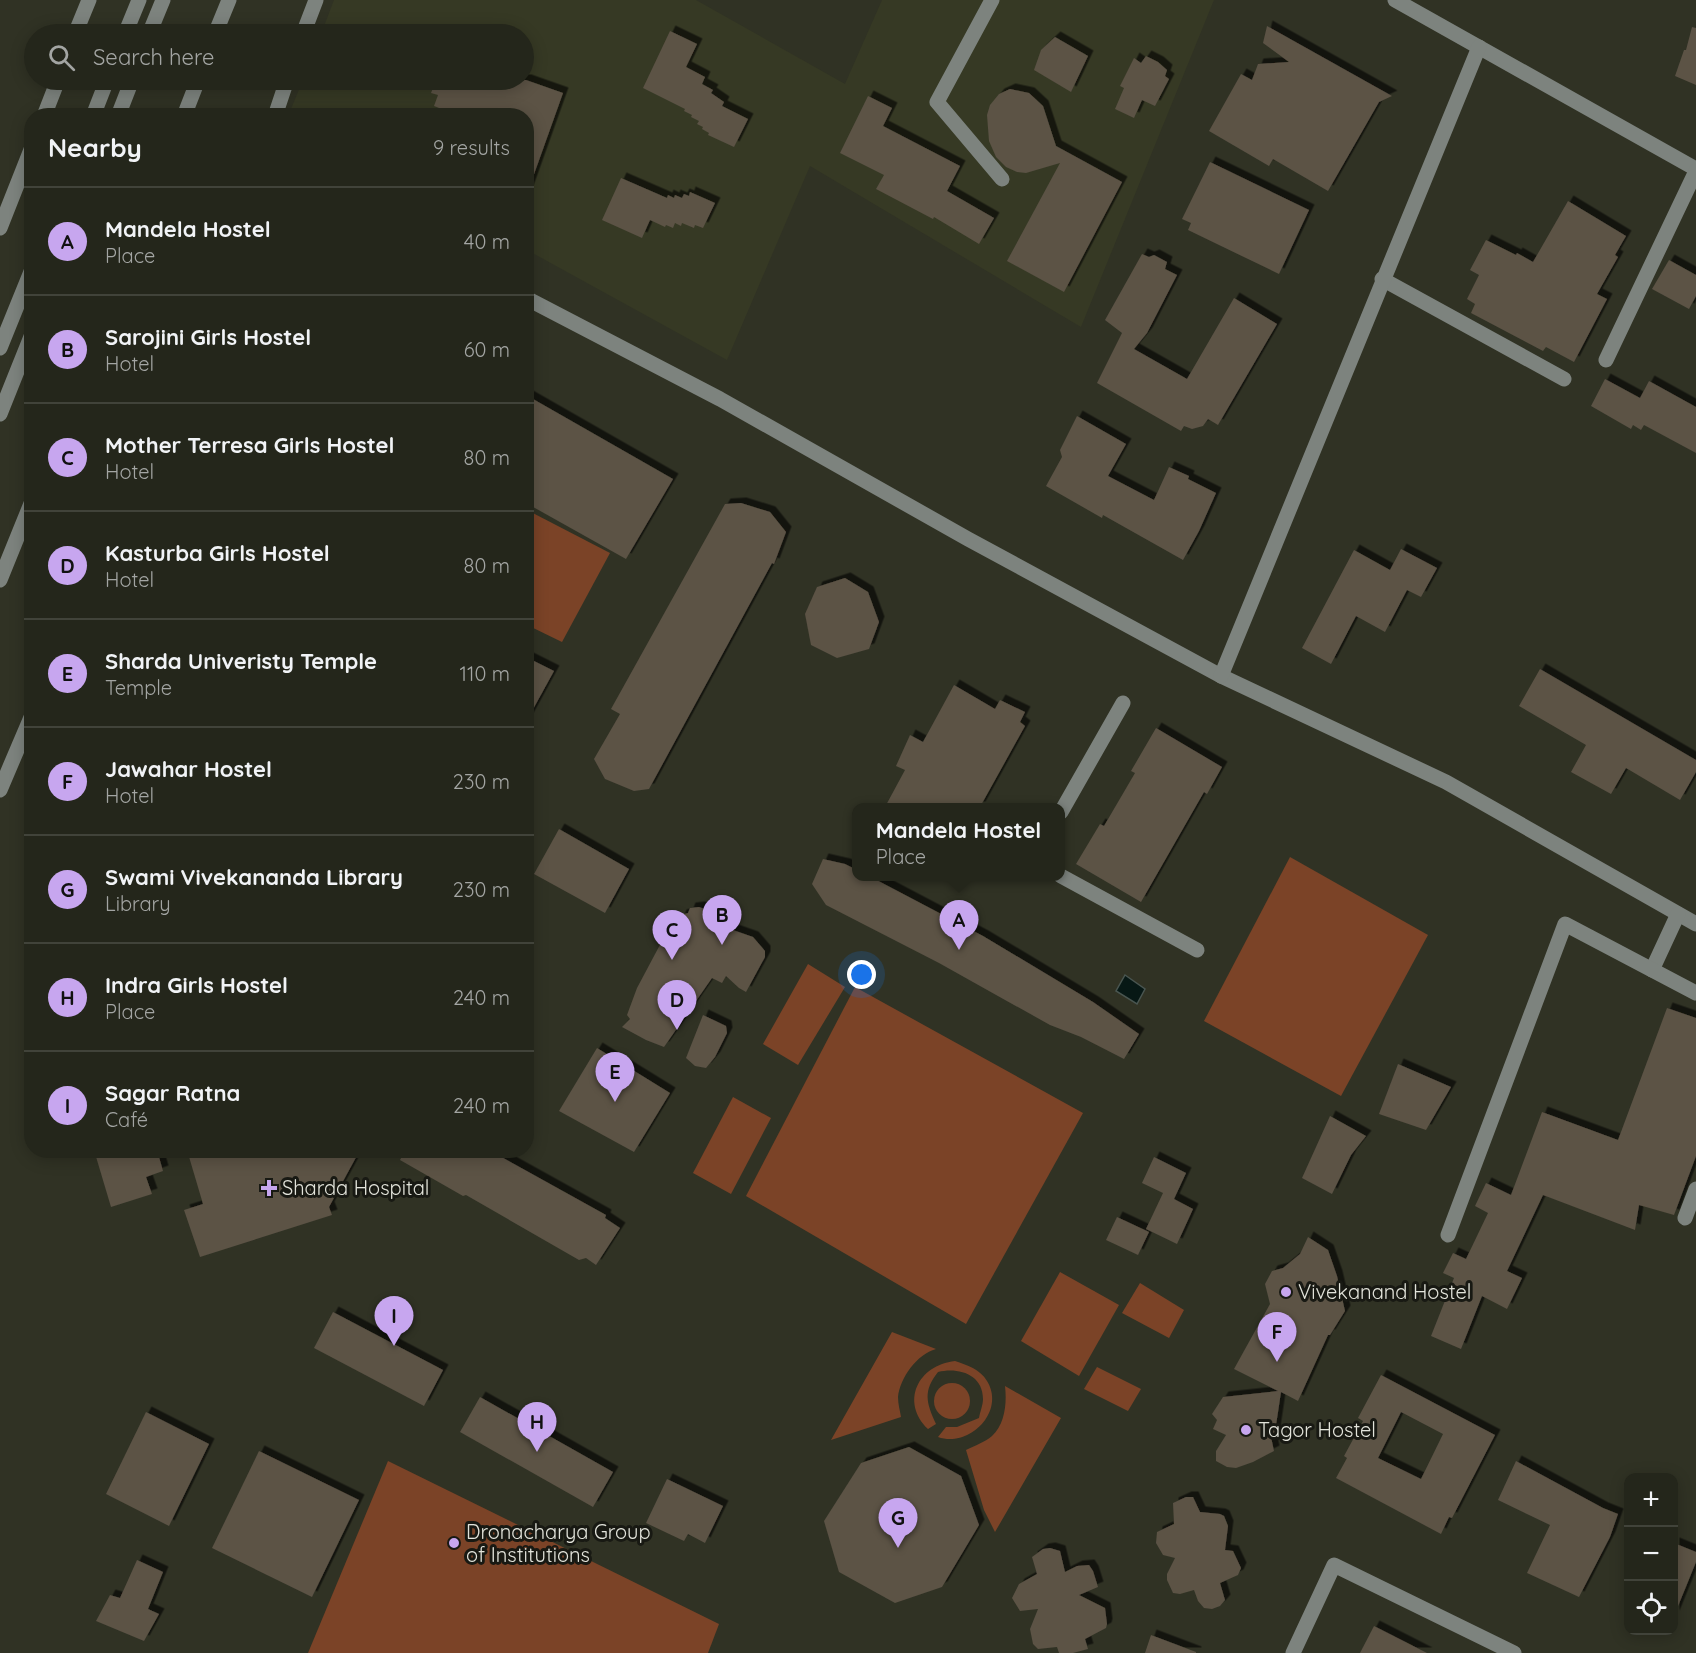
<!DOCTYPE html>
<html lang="en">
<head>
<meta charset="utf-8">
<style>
	body { margin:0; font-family:Quicksand,sans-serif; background:#303228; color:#f1f3f6 }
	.controls { position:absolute; right:18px; bottom:18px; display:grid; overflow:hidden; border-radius:12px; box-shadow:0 3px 15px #0003 }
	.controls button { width:54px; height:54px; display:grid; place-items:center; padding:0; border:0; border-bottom:2px solid #41433a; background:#24261b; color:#f1f3f6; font:30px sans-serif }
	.you { position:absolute; left:862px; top:975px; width:21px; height:21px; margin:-15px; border:4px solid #fff; border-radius:50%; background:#1a73e8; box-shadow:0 0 0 9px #1a73e833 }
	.badge { display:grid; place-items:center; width:39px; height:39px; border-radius:50%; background:#c7a6ef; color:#111; font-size:20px; font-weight:700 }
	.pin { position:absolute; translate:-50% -50px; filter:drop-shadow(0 2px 3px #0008) }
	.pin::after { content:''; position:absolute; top:32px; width:21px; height:18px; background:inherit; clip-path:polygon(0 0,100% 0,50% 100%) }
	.popup { position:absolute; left:852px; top:803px; width:213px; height:78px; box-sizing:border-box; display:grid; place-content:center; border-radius:12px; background:#24261b; filter:drop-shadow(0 2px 4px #0005); font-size:20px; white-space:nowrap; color:#a3a5a3 }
	.popup b { font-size:22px; color:#f1f3f6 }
	.popup::after { content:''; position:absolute; left:50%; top:100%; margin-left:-12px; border:12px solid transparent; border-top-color:#24261b }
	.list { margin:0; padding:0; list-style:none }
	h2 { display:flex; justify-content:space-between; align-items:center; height:78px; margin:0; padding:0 24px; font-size:26px }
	h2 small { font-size:20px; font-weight:400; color:#a3a5a3 }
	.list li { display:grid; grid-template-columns:39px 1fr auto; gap:18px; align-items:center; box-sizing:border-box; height:108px; padding:0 24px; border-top:2px solid #41433a }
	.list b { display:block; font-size:22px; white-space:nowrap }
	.list p { margin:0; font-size:20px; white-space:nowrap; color:#a3a5a3 }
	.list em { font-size:20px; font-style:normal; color:#a3a5a3 }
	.icon { flex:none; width:33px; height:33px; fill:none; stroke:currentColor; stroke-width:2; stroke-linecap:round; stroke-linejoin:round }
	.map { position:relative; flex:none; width:1696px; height:1653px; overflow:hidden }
	.search { position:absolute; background:#24261b; box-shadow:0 3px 15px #0003; left:24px; top:24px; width:510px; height:66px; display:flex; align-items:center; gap:15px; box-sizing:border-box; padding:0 21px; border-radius:33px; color:#a3a5a3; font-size:22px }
	.panel { position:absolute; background:#24261b; box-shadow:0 3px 15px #0003; left:24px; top:108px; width:510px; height:1050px; border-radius:24px }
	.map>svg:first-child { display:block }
	.built { fill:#363924 }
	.green { fill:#7b4327 }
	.water { fill:#071815; stroke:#495550; stroke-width:1.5 }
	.building { fill:#5b5245; fill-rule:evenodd; filter:url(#shadow) }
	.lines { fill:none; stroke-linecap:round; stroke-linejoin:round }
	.minor { stroke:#7d837e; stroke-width:15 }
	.poi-dot { fill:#c7a6ef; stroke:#181913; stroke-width:2 }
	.labels { text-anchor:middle; stroke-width:6; stroke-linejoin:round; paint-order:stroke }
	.poi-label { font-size:20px; fill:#e3e4db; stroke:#181913; text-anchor:start }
</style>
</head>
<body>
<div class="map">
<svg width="1696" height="1653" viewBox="0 0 1696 1653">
	<defs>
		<filter id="shadow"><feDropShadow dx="5.5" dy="-5.5" stdDeviation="0" flood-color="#0009"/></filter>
	</defs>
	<rect width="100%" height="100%" fill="#303224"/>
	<!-- built -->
	<polygon class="built" points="334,0 696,0 845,84 882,0 1214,0 1081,327 810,166 727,360 527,250 526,116 288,116 303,80 524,80 524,34 321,34"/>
	<!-- green -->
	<g class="green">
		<polygon points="527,510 610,553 562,642 527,625"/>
		<polygon points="1290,857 1428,935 1341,1096 1204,1021"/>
		<polygon points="808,964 845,987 798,1065 763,1044"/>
		<polygon points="855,987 1083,1113 966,1324 746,1196"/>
		<polygon points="733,1097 771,1118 731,1194 693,1173"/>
		<polygon points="1060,1272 1119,1305 1079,1376 1021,1341"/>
		<polygon points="1140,1283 1184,1310 1169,1338 1122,1313"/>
		<path d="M892,1332l44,17c-19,5 -36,29 -38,48 0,7 2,14 3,20l-70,23z"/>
		<path d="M955,1361c12,4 25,8 32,20 19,31 -18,67 -49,56l8,-10h11l22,-9c1,-6 4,-13 4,-19 0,-25 -25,-32 -45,-27 -15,19 -12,30 -2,52l-8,5c-28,-27 -10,-64 27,-68z"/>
		<polygon points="1097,1367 1141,1389 1128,1411 1084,1389"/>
		<circle cx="952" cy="1401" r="18"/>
		<path d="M1005,1386l56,32 -66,114 -11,-22 -18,-60c8,-4 19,-8 26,-14 13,-12 15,-33 13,-50z"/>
		<polygon points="388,1461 719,1624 708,1653 308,1653"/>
	</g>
	<!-- water -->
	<polygon class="water" points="1125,975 1145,989 1137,1004 1116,991"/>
	<!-- building -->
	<g class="building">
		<polygon points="1267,26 1392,96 1379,102 1328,191 1273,159 1269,166 1209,131 1241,74 1252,80 1258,64 1289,62 1263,43"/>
		<polygon points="1692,27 1696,28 1696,85 1675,76 1684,50 1686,50"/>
		<polygon points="670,31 697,44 686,67 705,77 702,84 713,90 711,93 724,102 722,106 748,119 734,147 708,135 709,133 702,129 703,127 697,124 699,121 691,117 692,115 684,111 685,109 643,88"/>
		<polygon points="1055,37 1088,56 1071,92 1034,70 1041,50"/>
		<polygon points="1146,56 1158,62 1167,70 1165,76 1169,79 1155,106 1142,100 1134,118 1115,109 1124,88 1120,86 1134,58 1141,63"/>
		<polygon points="436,80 526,80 563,93 528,191 526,191 526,116 459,116 434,106 438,95 431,93"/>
		<polygon points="1010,89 1029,93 1043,106 1056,146 1122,182 1064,292 1007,261 1060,163 1026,173 1017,172 1006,167 996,157 989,141 987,115 990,105 999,94"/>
		<polygon points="868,96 892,108 883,126 960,166 947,191 994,218 979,244 934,217 933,219 876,189 884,175 840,153"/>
		<polygon points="1210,162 1309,210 1279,274 1188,230 1191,223 1182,219"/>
		<polygon points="621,178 667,198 668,195 674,198 675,195 682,198 684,194 689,196 690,192 715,203 703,228 695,225 694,228 682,223 681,226 675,223 673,228 666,225 665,227 650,220 642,238 602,220"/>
		<polygon points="1568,201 1626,236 1615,255 1618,257 1597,294 1607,299 1574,362 1546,347 1543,351 1471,313 1475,304 1467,299 1479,275 1470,270 1486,240 1516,255 1517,253 1533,262"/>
		<polygon points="1142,254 1149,257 1154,255 1167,262 1165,269 1177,275 1147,333 1134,349 1187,379 1234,298 1277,324 1218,425 1208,419 1203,426 1192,429 1184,426 1181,431 1097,383 1122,333 1105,320"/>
		<polygon points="1669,260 1696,275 1696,296 1689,309 1652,289"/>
		<polygon points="1605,379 1640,398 1649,381 1696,407 1696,453 1644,425 1641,430 1633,425 1631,429 1591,406"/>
		<polygon points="526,395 673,479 626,559 526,503"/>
		<polygon points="1077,416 1126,444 1108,476 1154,500 1169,467 1189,476 1188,479 1216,493 1199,531 1183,560 1103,515 1102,518 1046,486 1062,457 1060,450"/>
		<polygon points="741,503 770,512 786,532 774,564 772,563 649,789 634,791 605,779 594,759 620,714 611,709 725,504"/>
		<polygon points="1401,549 1437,568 1421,597 1407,590 1385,632 1356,616 1331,664 1302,648 1354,550 1390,570"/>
		<polygon points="845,578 868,592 879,622 869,649 837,658 811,645 805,614 817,587"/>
		<polygon points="526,657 554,671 526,722"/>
		<polygon points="1540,669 1696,760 1696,772 1680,800 1626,768 1611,794 1571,772 1586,745 1519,706"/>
		<polygon points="954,685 995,709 1000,700 1025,712 1020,722 1025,726 980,807 885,807 905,770 896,766 910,735 923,742"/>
		<polygon points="1156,728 1222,767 1207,794 1204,792 1141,902 1076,864 1100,824 1104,826 1135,773 1131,771"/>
		<polygon points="559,829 629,869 605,913 534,874"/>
		<polygon points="823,859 845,864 857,870 857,876 869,876 983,936 1093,1002 1139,1034 1124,1059 1081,1037 1050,1025 939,963 826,905 812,884"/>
		<polygon points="699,907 713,912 730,929 753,937 765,951 765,957 746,992 739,988 726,976 722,983 712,978 664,1047 646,1040 622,1027 630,1019 627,1015 637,988 662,941 669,946 681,915 688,913 690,908"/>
		<polygon points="1667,1008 1696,1018 1696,1156 1674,1215 1639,1205 1635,1230 1543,1195 1507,1271 1522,1278 1507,1309 1482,1296 1461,1349 1431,1336 1454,1278 1443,1273 1453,1253 1466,1259 1488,1213 1475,1206 1486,1183 1511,1195 1542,1112 1618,1140"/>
		<polygon points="703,1015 726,1026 727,1033 715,1057 706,1068 695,1066 686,1058"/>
		<polygon points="597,1048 670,1093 634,1152 559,1111"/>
		<polygon points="1398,1064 1451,1087 1426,1130 1379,1114"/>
		<polygon points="1330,1116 1366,1136 1351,1155 1332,1194 1302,1178"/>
		<polygon points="94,1150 157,1150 163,1171 146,1177 152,1194 111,1207"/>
		<polygon points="187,1150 360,1150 329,1207 332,1215 200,1257 184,1210 203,1204"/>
		<polygon points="405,1150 489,1150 606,1215 605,1218 620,1228 596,1265 586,1258 579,1260 466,1195 463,1196 400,1160"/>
		<polygon points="1154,1157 1186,1173 1174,1199 1193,1209 1177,1244 1146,1229 1163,1193 1142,1183"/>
		<polygon points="1117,1217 1149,1232 1138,1255 1106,1240"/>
		<polygon points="1308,1237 1328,1250 1337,1276 1345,1311 1330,1335 1328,1335 1298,1401 1281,1392 1275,1432 1271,1437 1274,1451 1253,1462 1236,1468 1227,1467 1216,1461 1216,1451 1226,1435 1213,1429 1217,1420 1212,1414 1223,1397 1278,1391 1234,1369 1270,1304 1265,1284 1272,1271 1283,1268 1300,1254"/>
		<polygon points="333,1312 443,1370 424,1406 314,1348"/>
		<path d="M1381,1375l114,60 -43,83 -3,-1 -8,17 -105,-56 11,-20 -3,-2 19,-35 -5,-3zM1401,1412l42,22 -22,45 -43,-21z"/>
		<polygon points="480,1397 613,1472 593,1507 460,1432"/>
		<polygon points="146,1412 209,1444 169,1526 106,1494"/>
		<polygon points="909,1447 961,1476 979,1525 942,1587 895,1603 839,1572 824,1521 861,1463"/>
		<polygon points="259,1451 359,1500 312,1597 212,1548"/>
		<polygon points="1516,1461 1603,1508 1618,1514 1610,1537 1579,1597 1527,1573 1550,1525 1498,1500"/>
		<polygon points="667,1479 723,1506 705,1543 688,1534 684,1541 646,1523"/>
		<polygon points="1186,1497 1193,1497 1200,1512 1220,1514 1224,1516 1228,1526 1225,1550 1233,1551 1241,1568 1238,1575 1220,1583 1225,1600 1220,1606 1212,1609 1204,1608 1198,1601 1194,1590 1180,1594 1173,1593 1167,1580 1167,1574 1175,1558 1163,1555 1156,1543 1157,1532 1174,1524 1173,1503"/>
		<polygon points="1674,1543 1696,1552 1696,1562 1674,1616"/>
		<polygon points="1050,1548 1060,1551 1065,1572 1077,1566 1089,1565 1093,1571 1098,1587 1079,1595 1105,1608 1107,1624 1106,1628 1085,1639 1088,1649 1073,1653 1059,1653 1057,1647 1038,1649 1033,1644 1030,1629 1038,1609 1020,1611 1012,1598 1019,1584 1037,1574 1032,1557 1043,1549"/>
		<polygon points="137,1560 163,1572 148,1609 159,1614 144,1641 96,1621 110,1595 120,1598"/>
		<polygon points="1374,1626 1427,1653 1360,1653"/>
		<polygon points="1151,1635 1196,1652 1196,1653 1145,1653"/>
	</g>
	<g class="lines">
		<!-- minor -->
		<g class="minor">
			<polyline points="992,0 937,102 1002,179"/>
			<polyline points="1395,0 1696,169"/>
			<polyline points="75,34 89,0"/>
			<polyline points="125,34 139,0"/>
			<polyline points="149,34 163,0"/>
			<polyline points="215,34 229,0"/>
			<polyline points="303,34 316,0"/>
			<polyline points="44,116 58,80"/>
			<polyline points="93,116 107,80"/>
			<polyline points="118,116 132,80"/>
			<polyline points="184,116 198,80"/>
			<polyline points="275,116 287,80"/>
			<polyline points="0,228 32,147"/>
			<polyline points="1382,279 1564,379"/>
			<polyline points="526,298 720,399 968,539 1221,676 1446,782 1696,924"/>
			<polyline points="0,348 32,269"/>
			<polyline points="1606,360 1696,171"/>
			<polyline points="0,414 32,334"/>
			<polyline points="0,580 32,501"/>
			<polyline points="1221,676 1479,47"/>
			<polyline points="0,790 32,715"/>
			<polyline points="1061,812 1123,703"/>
			<polyline points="1061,876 1197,950"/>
			<polyline points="1652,970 1678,914"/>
			<polyline points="1685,1218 1696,1189"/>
			<polyline points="1448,1235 1565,924 1696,993"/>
			<polyline points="1293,1653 1334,1565 1514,1653"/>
		</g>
	</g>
	<!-- markers -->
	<g class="poi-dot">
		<path d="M266 1179h6v6h6v6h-6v6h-6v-6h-6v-6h6z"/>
		<circle cx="1286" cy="1292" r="6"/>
		<circle cx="1246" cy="1430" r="6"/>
		<circle cx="454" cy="1543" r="6"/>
	</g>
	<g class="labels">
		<!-- poi labels -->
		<g class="poi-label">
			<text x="282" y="1195">Sharda Hospital</text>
			<text x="1298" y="1299">Vivekanand Hostel</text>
			<text x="1258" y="1437">Tagor Hostel</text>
			<text x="466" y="1539">Dronacharya Group<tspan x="466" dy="23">of Institutions</tspan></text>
		</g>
	</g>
</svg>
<div class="controls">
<button>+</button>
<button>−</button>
<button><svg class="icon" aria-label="locate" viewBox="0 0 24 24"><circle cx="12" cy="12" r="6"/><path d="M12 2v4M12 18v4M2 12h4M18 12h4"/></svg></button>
</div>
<div class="you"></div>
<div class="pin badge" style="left:959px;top:950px">A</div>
<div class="popup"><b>Mandela Hostel</b>Place</div>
<div class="pin badge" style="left:722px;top:945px">B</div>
<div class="pin badge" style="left:672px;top:960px">C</div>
<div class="pin badge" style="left:677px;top:1030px">D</div>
<div class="pin badge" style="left:615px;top:1102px">E</div>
<div class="pin badge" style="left:1277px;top:1362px">F</div>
<div class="pin badge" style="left:898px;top:1548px">G</div>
<div class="pin badge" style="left:537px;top:1452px">H</div>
<div class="pin badge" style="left:394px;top:1346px">I</div>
<div class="search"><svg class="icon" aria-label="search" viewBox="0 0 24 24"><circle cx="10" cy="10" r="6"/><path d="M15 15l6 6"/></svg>Search here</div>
<section class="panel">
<h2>Nearby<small>9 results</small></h2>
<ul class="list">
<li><span class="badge">A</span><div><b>Mandela Hostel</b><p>Place</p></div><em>40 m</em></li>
<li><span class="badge">B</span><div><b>Sarojini Girls Hostel</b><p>Hotel</p></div><em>60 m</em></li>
<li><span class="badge">C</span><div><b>Mother Terresa Girls Hostel</b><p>Hotel</p></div><em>80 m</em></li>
<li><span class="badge">D</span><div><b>Kasturba Girls Hostel</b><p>Hotel</p></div><em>80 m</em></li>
<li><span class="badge">E</span><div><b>Sharda Univeristy Temple</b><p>Temple</p></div><em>110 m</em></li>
<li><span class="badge">F</span><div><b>Jawahar Hostel</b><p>Hotel</p></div><em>230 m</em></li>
<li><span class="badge">G</span><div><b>Swami Vivekananda Library</b><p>Library</p></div><em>230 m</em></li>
<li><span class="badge">H</span><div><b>Indra Girls Hostel</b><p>Place</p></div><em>240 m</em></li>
<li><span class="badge">I</span><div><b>Sagar Ratna</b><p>Café</p></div><em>240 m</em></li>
</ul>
</section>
</div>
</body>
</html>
